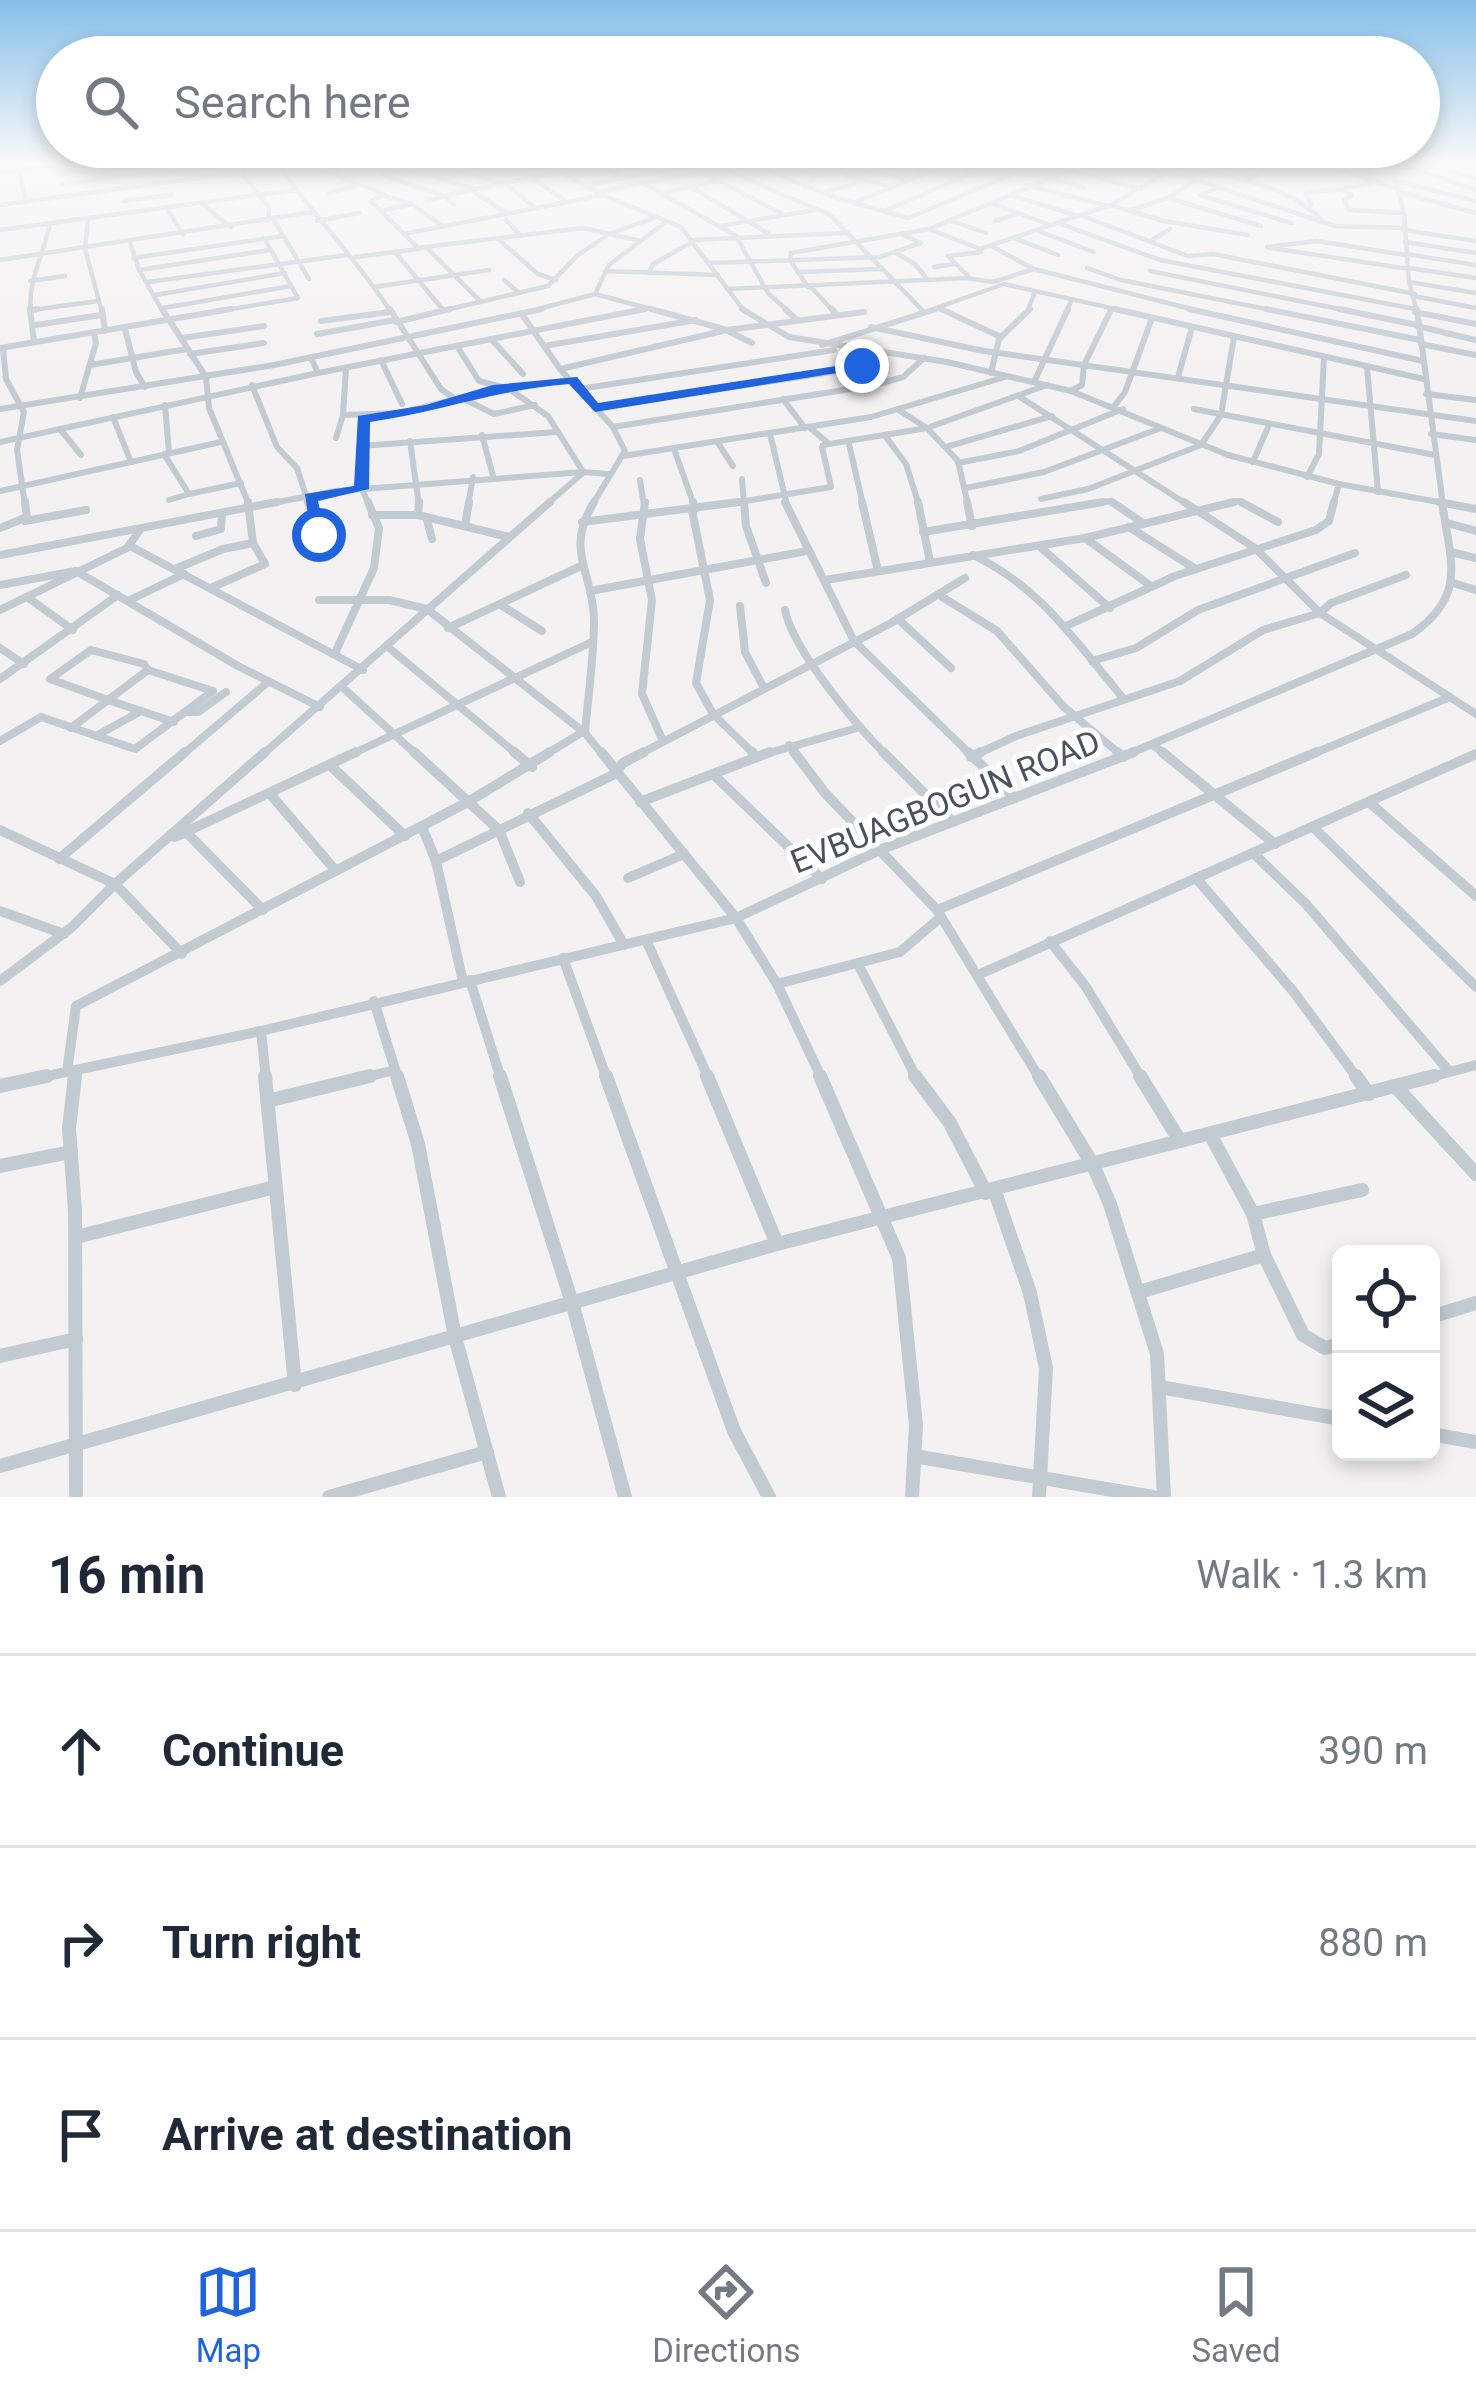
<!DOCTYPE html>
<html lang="en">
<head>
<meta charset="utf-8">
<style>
	body { margin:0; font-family:Roboto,sans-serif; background:#f2f2f3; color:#1f2937 }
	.controls { position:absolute; right:36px; bottom:36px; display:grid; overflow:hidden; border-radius:18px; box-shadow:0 6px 18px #0003 }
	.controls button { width:108px; height:108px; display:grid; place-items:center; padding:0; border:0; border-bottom:3px solid #e0e1e3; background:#fff; color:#1f2937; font:60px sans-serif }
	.stop { position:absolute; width:36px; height:36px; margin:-27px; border:9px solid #1f63de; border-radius:50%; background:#fff }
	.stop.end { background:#1f63de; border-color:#fff; box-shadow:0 3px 12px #0008 }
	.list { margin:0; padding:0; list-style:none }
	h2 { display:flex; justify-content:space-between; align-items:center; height:156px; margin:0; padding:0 48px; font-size:51px }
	h2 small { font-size:39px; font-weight:400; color:#747a83 }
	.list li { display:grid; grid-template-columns:78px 1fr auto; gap:36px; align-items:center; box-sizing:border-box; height:192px; padding:0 48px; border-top:3px solid #e0e1e3 }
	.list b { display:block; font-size:45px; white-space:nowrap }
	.list em { font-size:39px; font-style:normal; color:#747a83 }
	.icon { flex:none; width:66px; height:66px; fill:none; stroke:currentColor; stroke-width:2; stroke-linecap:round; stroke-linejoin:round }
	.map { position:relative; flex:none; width:1476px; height:1497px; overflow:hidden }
	.search { position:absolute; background:#fff; box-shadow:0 6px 18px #0003; left:36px; right:36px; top:36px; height:132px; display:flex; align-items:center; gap:30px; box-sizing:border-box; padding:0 42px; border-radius:66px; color:#747a83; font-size:45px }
	.sheet { height:732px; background:#fff }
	nav { display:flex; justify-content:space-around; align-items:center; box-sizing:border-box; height:168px; border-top:3px solid #e0e1e3; background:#fff; font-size:33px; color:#747a83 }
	nav a { display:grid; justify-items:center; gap:6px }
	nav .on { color:#1f63de }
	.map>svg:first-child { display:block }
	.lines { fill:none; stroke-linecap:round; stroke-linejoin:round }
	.minor-far4 { stroke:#c2cad2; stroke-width:4.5 }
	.minor-far3 { stroke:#c2cad2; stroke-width:6 }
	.minor-far2 { stroke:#c2cad2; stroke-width:8 }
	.minor-far1 { stroke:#c2cad2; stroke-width:10 }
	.minor { stroke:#c2cad2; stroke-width:14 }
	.route { fill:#1f63de }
	.labels { text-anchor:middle; stroke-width:10; stroke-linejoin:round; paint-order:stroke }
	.street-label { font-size:33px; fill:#49525e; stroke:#fff }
</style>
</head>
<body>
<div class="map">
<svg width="1476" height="1497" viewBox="0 0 1476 1497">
	<rect width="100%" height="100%" fill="#f3f1f1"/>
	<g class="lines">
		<!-- minor-far4 -->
		<g class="minor-far4">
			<path d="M276,162c36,52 81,97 115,150"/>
			<polyline points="335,162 356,168"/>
			<polyline points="337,162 318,169 384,194"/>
			<polyline points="386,162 474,189"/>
			<polyline points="483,162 531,177 565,201"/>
			<polyline points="541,162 603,195 681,227 745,312"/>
			<polyline points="594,162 621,177"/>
			<polyline points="784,162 816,176 805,187"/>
			<polyline points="834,162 908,180"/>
			<polyline points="885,162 928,172"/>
			<polyline points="1114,162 1196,180 1335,226 1402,228"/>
			<path d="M1162,162c52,11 121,19 160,58"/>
			<polyline points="1315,162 1397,189"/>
			<polyline points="1391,162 1404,213 1409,282 1417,312"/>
			<polyline points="750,163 830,196 908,218 1042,162"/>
			<polyline points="1086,163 1105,167"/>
			<polyline points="839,167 848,177 892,187"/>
			<polyline points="1442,167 1476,179"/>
			<polyline points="405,168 382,175 445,196 501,184 435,162"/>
			<polyline points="1392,168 1442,167 1445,162"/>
			<polyline points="724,169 830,215 923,311"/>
			<polyline points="20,170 25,201"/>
			<polyline points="240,170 269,208 268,221"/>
			<polyline points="1071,171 1141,189"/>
			<polyline points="1420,171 1476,190"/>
			<polyline points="0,172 58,165"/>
			<polyline points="703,173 783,214"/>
			<polyline points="61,174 165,162"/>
			<polyline points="1049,178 1085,188"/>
			<polyline points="1244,179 1257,175 1268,162"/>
			<polyline points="1395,181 1476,201"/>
			<polyline points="505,183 534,207"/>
			<polyline points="1373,183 1342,189 1352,195 1344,200 1349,210 1404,213"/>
			<polyline points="62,184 233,163"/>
			<polyline points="501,184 560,172"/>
			<polyline points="645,184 736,236 768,293 789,312"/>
			<polyline points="588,185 703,162"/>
			<polyline points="1026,185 1107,206"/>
			<polyline points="691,187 769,234"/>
			<polyline points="1217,188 1200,195 1291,223"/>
			<polyline points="471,190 505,212"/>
			<polyline points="600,192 753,162"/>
			<polyline points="826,192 855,184"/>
			<polyline points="1399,192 1476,213"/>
			<polyline points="329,193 358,185"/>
			<polyline points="658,194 717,181"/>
			<polyline points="1011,195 1078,216"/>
			<polyline points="385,196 412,204 385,210"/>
			<polyline points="1168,198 1261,226"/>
			<polyline points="427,200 445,196 454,205"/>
			<polyline points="123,201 171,195"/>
			<polyline points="855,202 955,162"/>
			<polyline points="201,203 231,227"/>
			<polyline points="412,204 442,226"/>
			<polyline points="993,204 1050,225"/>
			<polyline points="0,205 243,172"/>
			<polyline points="1111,205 1164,221 1248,235"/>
			<polyline points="1311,205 1306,193 1342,189"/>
			<polyline points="166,207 183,234"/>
			<polyline points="1131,210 1168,198 1196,180"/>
			<polyline points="884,211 998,162"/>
			<polyline points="1080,215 1188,256 1213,254 1415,294"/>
			<polyline points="88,218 85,249 102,312"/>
			<polyline points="274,220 309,279"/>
			<polyline points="506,220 520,235"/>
			<polyline points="317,221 359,213"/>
			<polyline points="952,221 986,233"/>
			<polyline points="995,221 1017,214"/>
			<polyline points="1058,223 1160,260 1415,309"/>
			<polyline points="720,226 815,210"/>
			<polyline points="0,230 295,190"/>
			<polyline points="931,230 980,249 1111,205 1184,162"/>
			<polyline points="1403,230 1476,241"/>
			<polyline points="1038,231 1094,252"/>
			<polyline points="404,234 603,195"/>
			<polyline points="1014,238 1058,255"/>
			<polyline points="498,239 538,274 556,280"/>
			<polyline points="693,240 847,233"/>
			<polyline points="1152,240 1170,229"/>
			<polyline points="130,242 139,270 163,312"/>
			<polyline points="1405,242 1476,253"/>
			<polyline points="426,247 481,302"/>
			<polyline points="417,248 583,228 641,241"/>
			<polyline points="1271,248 1267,247 1317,241 1406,255"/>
			<polyline points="1271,248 1409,269"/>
			<polyline points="395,252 444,311"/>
			<polyline points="896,253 915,264 928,280"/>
			<polyline points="1406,254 1476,265"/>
			<polyline points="355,257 419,249 371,201 384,194"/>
			<polyline points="133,258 283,236"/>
			<polyline points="0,260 313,212"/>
			<polyline points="710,263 880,257 921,243 903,235"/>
			<polyline points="934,267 955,264"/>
			<polyline points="1087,268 1121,280 1281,312"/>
			<polyline points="1409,268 1476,278"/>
			<polyline points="1034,269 1203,312"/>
			<polyline points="139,270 270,250"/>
			<polyline points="605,271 718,275"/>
			<polyline points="1150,271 1354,312"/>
			<polyline points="799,272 880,269"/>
			<polyline points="649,273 653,264 694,241"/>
			<polyline points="971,279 948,256 981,252"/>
			<polyline points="504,280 519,293"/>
			<polyline points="30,281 65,276"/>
			<polyline points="148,282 347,255"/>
			<polyline points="1409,282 1476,293"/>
			<polyline points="374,287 489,270"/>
			<polyline points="808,287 790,260 791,253 929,229 1089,162"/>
			<polyline points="811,287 834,312"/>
			<polyline points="727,289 966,278 993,282 1034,269 991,246"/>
			<polyline points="595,294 662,312"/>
			<polyline points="155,295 285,273"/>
			<polyline points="1414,296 1476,308"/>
			<polyline points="163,308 291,286"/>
			<polyline points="941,309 948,312"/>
			<polyline points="32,310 98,301"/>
			<path d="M31,312c-4,-30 13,-58 19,-89"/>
			<polyline points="214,312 298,298 264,238"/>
			<polyline points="437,312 548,286 578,255 609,234 656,217"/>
			<polyline points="527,312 595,294 609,265 666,222"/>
			<polyline points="630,312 651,308"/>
			<polyline points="925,312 1004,284 1129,312"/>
			<polyline points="1027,312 1035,292"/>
			<polyline points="1066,312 1071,301"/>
		</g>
		<!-- minor-far3 -->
		<g class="minor-far3">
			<polyline points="30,309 34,342"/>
			<polyline points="102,309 105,331"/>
			<polyline points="162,309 206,377 209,408 249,505"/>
			<polyline points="390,309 441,389 455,399"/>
			<polyline points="651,309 727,330 864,312"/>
			<polyline points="742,309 789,337 947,362 1071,391 1228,455 1339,484 1455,505"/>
			<polyline points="785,309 797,320"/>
			<polyline points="832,309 837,315"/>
			<polyline points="941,309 1001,337"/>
			<polyline points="1115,309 1424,379"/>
			<polyline points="1189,309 1423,361"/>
			<polyline points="1266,309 1420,340"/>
			<polyline points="1339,309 1417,325"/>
			<polyline points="1417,309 1443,505"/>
			<polyline points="32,310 38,309"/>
			<polyline points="1415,312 1476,324"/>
			<polyline points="521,313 560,369 613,427 625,451 592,505"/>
			<polyline points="321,321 390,312"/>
			<polyline points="396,322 450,309"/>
			<polyline points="36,325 101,315"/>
			<polyline points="1417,326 1476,340"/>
			<polyline points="871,327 984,351 1476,421"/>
			<polyline points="125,329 136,372 145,387"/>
			<polyline points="726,330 752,343"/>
			<polyline points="317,334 395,320"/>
			<polyline points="182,338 264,326"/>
			<polyline points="492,340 523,374"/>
			<polyline points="1421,344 1476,355"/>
			<polyline points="822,345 936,309"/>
			<polyline points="457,346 479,381 502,387"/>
			<polyline points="544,346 696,320"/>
			<polyline points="0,348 231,309"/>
			<polyline points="3,348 6,379 24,412 17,450 25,505"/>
			<polyline points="190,354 264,343"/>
			<polyline points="381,360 402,404"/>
			<polyline points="90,365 187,349"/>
			<polyline points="1367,367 1378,492"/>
			<polyline points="560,369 727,330"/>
			<polyline points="318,373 645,309"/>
			<polyline points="991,373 999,339 1030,309"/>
			<polyline points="1178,377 1192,327"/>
			<polyline points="1034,382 1068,309"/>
			<polyline points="252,385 277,447 297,468 309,505"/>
			<polyline points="506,387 548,416 582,470"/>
			<polyline points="579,389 834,350"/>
			<polyline points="1071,391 1082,385 1084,365 1111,310"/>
			<polyline points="1426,394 1476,400"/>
			<polyline points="1020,397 1188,505"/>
			<polyline points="80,398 96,343 94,334"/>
			<polyline points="462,398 494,414 535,405"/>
			<polyline points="783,399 805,428"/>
			<polyline points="165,405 169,453"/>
			<polyline points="1115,405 1125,392 1152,318"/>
			<polyline points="595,408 845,370 869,363 879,351"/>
			<polyline points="0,409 274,365 542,309"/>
			<polyline points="1194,409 1435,455"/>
			<polyline points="900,411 927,428 1047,385"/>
			<polyline points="343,415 401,413 495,389 572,380"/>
			<polyline points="113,417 131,462"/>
			<polyline points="363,418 362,489 369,505"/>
			<polyline points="613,427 875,385 903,377 924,358"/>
			<polyline points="60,429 81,455"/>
			<polyline points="770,434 787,505"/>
			<polyline points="1431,434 1476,440"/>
			<polyline points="482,435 493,476"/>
			<polyline points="886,437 906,464 919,505"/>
			<polyline points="336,438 343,415 346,369"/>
			<polyline points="410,441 419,505"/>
			<polyline points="0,442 318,373 311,358"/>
			<polyline points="718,443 733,466"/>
			<polyline points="849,444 863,505"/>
			<polyline points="823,445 927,428 958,461 968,505"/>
			<polyline points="360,446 556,432"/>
			<polyline points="946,447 1052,416"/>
			<polyline points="674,449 694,505"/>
			<polyline points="164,454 189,494 241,483"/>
			<polyline points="623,456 871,417 1005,377"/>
			<polyline points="1253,462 1269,425"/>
			<polyline points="958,463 1019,451 1123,409"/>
			<polyline points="1307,477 1319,454 1324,357"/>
			<polyline points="742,479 744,505"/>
			<polyline points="640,480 644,505"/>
			<polyline points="966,488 1044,472 1161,428"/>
			<polyline points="0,491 221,442"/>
			<polyline points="1041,499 1088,489 1201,445 1221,415 1234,337"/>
			<polyline points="169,500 189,494"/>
			<polyline points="262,505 336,491 584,472"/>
			<polyline points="468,505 473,477"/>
			<polyline points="546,505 584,472 608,474"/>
			<polyline points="721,505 831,487 822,447 827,442 809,427"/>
			<polyline points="1085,505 1110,501 1116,505"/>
			<polyline points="1222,505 1239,501 1247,505"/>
			<polyline points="1333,505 1339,484"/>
		</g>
		<!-- minor-far2 -->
		<g class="minor-far2">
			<polyline points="308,502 319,535"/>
			<path d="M594,502c-30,50 -1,68 0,118 0,37 -6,76 -9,113l18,22"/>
			<polyline points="645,502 640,539 652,600 642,694 663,741"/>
			<polyline points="693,502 695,509"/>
			<polyline points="744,502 746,526 766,583"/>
			<polyline points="785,502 854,641 971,755"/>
			<polyline points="862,502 878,571"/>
			<polyline points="918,502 930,562"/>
			<polyline points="967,502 972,526"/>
			<polyline points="1112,502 1143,523"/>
			<polyline points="1184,502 1255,548 1320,613 1476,714"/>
			<polyline points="1241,502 1278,522"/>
			<polyline points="1439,502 1476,509"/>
			<polyline points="692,510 710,600 696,683 713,714 755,755"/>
			<polyline points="372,515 418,515 509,537"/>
			<polyline points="418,515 419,502"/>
			<polyline points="427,520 432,539"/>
			<polyline points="25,521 86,510"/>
			<polyline points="582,522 739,502"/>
			<polyline points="1447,523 1476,531"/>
			<polyline points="465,526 469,502"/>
			<polyline points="1129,527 1194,568"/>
			<polyline points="0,528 27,517 25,502"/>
			<polyline points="923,532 1103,502"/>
			<polyline points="196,536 221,529 222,514"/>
			<polyline points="1085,538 1151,586"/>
			<polyline points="130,546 363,670"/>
			<polyline points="1039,546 1110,608"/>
			<polyline points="1451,552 1476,558"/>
			<polyline points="0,555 277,502"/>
			<path d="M973,555c69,33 102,86 150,143"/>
			<polyline points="175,569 223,549 253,543"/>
			<polyline points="825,580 1085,538 1234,502"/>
			<polyline points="1453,583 1476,590"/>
			<polyline points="0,585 76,571 238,666 320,707"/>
			<polyline points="213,587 265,564 253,543 248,502"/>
			<polyline points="590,591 807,551"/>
			<polyline points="939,595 997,631 1064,707 1121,755"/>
			<polyline points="27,597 73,630"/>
			<polyline points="130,600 184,574"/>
			<polyline points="319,600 389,600 427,609 585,733"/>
			<polyline points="501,605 542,631"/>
			<polyline points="740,606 745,652 764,688"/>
			<polyline points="0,610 127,548 140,530"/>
			<path d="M785,610c8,40 71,115 101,145"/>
			<polyline points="898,619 951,668"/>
			<polyline points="1066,626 1175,576 1316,530 1329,521 1334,502"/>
			<polyline points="448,628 581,566"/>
			<polyline points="388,647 518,755"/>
			<polyline points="0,648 24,664"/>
			<polygon points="91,650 144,664 148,670 108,700 50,679"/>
			<polyline points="335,653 374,568 379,528 368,502"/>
			<polyline points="1092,661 1136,648 1198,610 1355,553"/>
			<polyline points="0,679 118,595"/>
			<polyline points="342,687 417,755"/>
			<polyline points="108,700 174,722"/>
			<polyline points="187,712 198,712 226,692"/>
			<polyline points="71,728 108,700"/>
			<polyline points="96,736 141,711"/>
			<polyline points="0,741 41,717 135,749 213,691 148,670"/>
			<polyline points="789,745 797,755"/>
			<polyline points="1153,745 1166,755"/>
			<polyline points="182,755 268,682"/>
			<polyline points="262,755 550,502"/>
			<polyline points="350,755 592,642"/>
			<polyline points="545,755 581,733"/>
			<polyline points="638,755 891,623 965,578"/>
			<polyline points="762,755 857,728"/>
			<polyline points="975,755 1016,736 1180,681 1263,630 1320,613 1331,603 1406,575"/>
			<path d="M1126,755l286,-121c56,-39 38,-73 30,-132"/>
			<polyline points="1310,755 1450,697"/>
		</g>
		<!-- minor-far1 -->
		<g class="minor-far1">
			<polyline points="414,752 499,830 520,882"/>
			<polyline points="514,752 532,767"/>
			<polyline points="601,752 736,918 777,984 822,1079"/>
			<polyline points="752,752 757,757"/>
			<polyline points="794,752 825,793 937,910 1040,1079"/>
			<polyline points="883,752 953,822"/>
			<polyline points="968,752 1015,798"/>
			<polyline points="1117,752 1123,757"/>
			<polyline points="1162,752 1275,844"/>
			<polyline points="971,757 981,752"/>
			<polyline points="332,767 405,836"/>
			<polyline points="713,774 822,879"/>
			<polyline points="271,795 336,871"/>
			<polyline points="640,802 770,752"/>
			<polyline points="1370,803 1476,896"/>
			<polyline points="528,813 596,896 624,945"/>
			<polyline points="422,827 436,861 463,982"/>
			<polyline points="1314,828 1476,987"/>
			<polyline points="0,830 115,884 72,927 0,981"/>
			<polyline points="188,834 263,910"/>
			<polyline points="175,837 356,752"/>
			<polyline points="1253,853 1306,904 1448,1070"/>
			<polyline points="59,859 185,752"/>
			<polyline points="436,861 615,774 623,763 644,752"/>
			<polyline points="628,878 684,854"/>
			<polyline points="1196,878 1293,991 1358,1079"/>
			<polyline points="937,910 1317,752"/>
			<polyline points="0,911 64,934"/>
			<polyline points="646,940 709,1079"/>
			<polyline points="1050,941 1086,987 1142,1079"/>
			<polyline points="182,954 115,884 265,752"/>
			<polyline points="563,958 607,1079"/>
			<polyline points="858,964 917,1079"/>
			<polyline points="980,974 1476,754"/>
			<polyline points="470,980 501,1079"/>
			<polyline points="777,984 900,952 941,917"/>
			<polyline points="374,1001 398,1079"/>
			<polyline points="261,1031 266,1079"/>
			<polyline points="67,1072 76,1006 468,802 550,752"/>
			<polyline points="33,1079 261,1031 736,918 882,849 1134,752"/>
			<polyline points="75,1079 76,1070"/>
			<polyline points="358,1079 395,1070"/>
			<polyline points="1423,1079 1476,1065"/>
		</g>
		<!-- minor -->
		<g class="minor">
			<polyline points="75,1076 69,1128 75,1211 76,1497"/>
			<polyline points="265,1076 295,1385"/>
			<polyline points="397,1076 418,1144 455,1337 499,1497"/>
			<polyline points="500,1076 573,1306 625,1497"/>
			<polyline points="606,1076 734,1431 769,1497"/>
			<polyline points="707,1076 777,1244"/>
			<polyline points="820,1076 899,1258 916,1425 912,1497"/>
			<polyline points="915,1076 950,1123 986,1193"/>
			<polyline points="1039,1076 1093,1165 1110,1204 1157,1354 1164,1497"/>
			<polyline points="1140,1076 1180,1141"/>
			<polyline points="1356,1076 1369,1094"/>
			<polyline points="0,1086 47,1076"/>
			<polyline points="1396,1087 1476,1174"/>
			<polyline points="267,1101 370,1076"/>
			<polyline points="0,1166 71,1152"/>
			<polyline points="995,1192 1030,1293 1046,1368 1039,1497"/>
			<polyline points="1253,1214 1362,1190"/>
			<polyline points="76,1237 275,1187"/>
			<polyline points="1264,1255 1303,1335 1325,1348 1341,1344"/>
			<polyline points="1139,1292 1264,1255 1253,1214 1210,1134"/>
			<polyline points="1431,1317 1476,1303"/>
			<polyline points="0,1356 76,1339"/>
			<polyline points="1160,1387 1341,1419"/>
			<polyline points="1431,1434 1476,1442"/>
			<polyline points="914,1456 1153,1497"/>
			<polyline points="0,1466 777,1244 1434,1076"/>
			<polyline points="329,1497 487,1452"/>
		</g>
	</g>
	<!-- sky -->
	<linearGradient id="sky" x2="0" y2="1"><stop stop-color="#85bfe9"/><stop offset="0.44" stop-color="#faf9f9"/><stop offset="1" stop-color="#faf9f9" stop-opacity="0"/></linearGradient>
	<rect width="1476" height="371" fill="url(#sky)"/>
	<!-- route -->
	<path class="route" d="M862,362l5,6 -272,44 -26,-28c-69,5 -131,28 -199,38l-1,67 -51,12 8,34 -7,5 -8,-5 -6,-41 49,-8 4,-70 68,-11 67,-20 84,-8 21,26z"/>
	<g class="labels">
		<!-- street labels -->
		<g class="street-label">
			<text transform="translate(945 801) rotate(-22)" y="12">EVBUAGBOGUN ROAD</text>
		</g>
	</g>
</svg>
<div class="controls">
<button><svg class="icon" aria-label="locate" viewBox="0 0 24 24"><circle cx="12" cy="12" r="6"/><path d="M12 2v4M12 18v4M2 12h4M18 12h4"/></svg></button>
<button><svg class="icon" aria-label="layers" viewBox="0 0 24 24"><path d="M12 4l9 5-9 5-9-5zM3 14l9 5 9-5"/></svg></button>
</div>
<div class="stop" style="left:319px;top:535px"></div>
<div class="stop end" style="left:862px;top:366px"></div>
<div class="search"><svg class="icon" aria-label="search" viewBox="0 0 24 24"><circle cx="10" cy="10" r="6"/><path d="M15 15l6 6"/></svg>Search here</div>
</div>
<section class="sheet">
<h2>16 min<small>Walk · 1.3 km</small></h2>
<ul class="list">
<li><svg class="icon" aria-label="ahead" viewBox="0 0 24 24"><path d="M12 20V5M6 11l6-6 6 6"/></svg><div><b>Continue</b></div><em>390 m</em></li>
<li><svg class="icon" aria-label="right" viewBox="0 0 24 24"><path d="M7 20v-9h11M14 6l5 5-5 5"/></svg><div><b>Turn right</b></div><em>880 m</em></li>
<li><svg class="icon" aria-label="arrive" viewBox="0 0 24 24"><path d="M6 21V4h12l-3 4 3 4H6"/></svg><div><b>Arrive at destination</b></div></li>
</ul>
</section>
<nav>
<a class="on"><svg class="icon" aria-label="map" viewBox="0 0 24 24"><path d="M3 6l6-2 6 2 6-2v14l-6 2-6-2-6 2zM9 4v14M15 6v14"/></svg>Map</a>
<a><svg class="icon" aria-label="directions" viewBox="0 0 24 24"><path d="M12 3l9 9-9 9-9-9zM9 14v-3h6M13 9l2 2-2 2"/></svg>Directions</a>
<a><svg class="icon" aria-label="saved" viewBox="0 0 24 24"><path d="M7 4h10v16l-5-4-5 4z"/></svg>Saved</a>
</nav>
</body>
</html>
